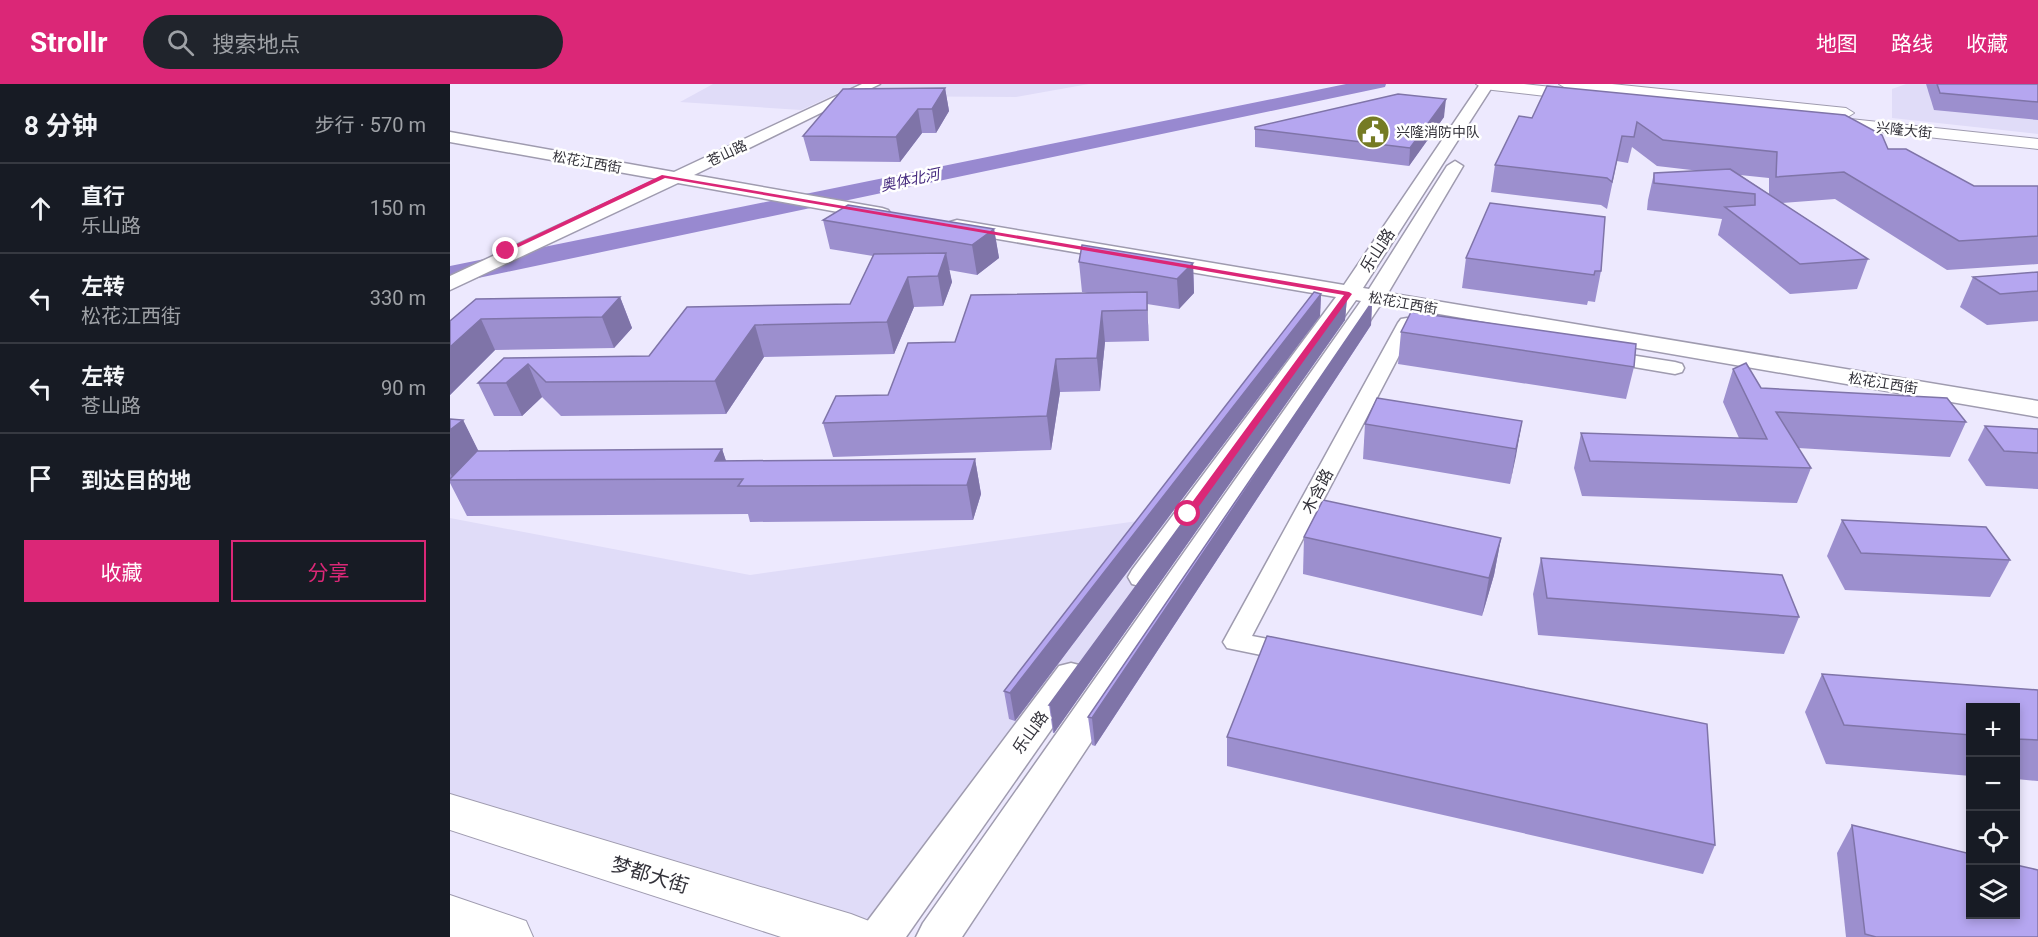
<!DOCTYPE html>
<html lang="zh">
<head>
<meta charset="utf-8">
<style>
	body { margin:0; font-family:Roboto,"Noto Sans SC",sans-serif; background:#20242c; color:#f1f3f6 }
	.controls { position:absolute; right:18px; bottom:18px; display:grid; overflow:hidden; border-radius:0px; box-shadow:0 3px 9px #0003 }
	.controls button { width:54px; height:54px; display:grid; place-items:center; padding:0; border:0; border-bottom:2px solid #363941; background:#171b24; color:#f1f3f6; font:30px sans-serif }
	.stop { position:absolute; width:18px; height:18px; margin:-14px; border:4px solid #db2777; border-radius:50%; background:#fff }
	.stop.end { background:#db2777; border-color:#fff; box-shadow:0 2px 6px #0008 }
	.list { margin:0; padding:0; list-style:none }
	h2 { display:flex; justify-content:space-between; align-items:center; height:78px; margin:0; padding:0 24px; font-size:26px }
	h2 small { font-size:20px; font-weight:400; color:#9ea1a6 }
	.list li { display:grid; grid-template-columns:39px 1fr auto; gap:18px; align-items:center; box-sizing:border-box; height:90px; padding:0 24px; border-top:2px solid #363941 }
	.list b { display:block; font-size:22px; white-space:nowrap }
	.list p { margin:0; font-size:20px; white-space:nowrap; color:#9ea1a6 }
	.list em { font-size:20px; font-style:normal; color:#9ea1a6 }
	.actions { display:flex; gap:12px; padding:18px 24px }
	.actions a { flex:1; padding:14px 0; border:2px solid #db2777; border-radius:0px; text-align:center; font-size:21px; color:#db2777 }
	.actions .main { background:#db2777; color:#fff }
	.icon { flex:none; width:33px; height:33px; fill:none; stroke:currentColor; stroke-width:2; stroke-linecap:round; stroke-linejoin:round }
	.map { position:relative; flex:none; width:1588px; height:853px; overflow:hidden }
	header { display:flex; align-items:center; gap:36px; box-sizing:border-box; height:84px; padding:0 30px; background:#db2777; color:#fff }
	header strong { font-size:28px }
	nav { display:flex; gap:33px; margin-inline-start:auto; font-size:21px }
	.search { width:420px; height:54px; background:#20242c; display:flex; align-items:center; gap:15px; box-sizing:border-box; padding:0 21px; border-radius:33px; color:#9ea1a6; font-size:22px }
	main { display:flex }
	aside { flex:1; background:#171b24 }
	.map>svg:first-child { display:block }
	.built { fill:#e0dcf8 }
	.water { fill:#9889d0 }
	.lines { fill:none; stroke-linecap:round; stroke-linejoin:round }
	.minor-casing { stroke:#9f9baf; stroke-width:3 }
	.tertiary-casing { stroke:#9f9baf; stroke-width:3 }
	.secondary-casing { stroke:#9f9baf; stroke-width:2 }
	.primary-casing { stroke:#9f9baf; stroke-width:2 }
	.minor { fill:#fff; fill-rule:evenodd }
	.tertiary { fill:#fff; fill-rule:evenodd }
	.secondary { fill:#fff; fill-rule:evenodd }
	.primary { fill:#fff; fill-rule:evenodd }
	.wall { fill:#9c8fce; fill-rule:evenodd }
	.shaded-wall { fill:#7f74a8 }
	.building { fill:#b5a6f0; stroke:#7f74a8; stroke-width:1.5 }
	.route { fill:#db2777 }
	.labels { text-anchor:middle; stroke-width:5; stroke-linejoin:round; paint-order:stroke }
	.far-street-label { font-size:14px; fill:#33323a; stroke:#fff }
	.far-poi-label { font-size:14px; fill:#33323a; stroke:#fff; text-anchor:start }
	.far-water-label { font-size:15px; font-style:italic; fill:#462b7f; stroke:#fff }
	.street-label { font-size:16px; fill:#33323a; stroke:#fff }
	.near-street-label { font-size:20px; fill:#33323a; stroke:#fff }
</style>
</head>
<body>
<header>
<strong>Strollr</strong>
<div class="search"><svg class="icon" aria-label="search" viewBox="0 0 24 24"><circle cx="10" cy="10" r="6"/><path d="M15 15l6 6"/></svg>搜索地点</div>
<nav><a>地图</a><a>路线</a><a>收藏</a></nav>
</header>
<main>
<aside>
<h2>8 分钟<small>步行 · 570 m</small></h2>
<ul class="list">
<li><svg class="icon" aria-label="ahead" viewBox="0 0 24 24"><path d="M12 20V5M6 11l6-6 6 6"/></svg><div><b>直行</b><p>乐山路</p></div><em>150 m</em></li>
<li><svg class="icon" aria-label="left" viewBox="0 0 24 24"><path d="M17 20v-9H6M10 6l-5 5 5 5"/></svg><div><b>左转</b><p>松花江西街</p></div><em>330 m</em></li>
<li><svg class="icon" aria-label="left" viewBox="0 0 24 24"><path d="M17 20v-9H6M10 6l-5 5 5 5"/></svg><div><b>左转</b><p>苍山路</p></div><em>90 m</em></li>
<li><svg class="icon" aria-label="arrive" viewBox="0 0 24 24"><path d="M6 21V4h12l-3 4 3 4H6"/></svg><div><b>到达目的地</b></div></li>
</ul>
<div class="actions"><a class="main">收藏</a><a>分享</a></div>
</aside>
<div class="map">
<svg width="1588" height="853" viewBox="0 0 1588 853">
	<rect width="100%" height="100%" fill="#ede9fe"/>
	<!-- built -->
	<g class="built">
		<polygon points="263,0 408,0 351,26 230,18"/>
		<polygon points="423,0 639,0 566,13 398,12"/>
		<polygon points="1456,0 1588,0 1588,50 1442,34 1442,5"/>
		<polygon points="738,430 431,853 0,728 0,434 300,491"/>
	</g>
	<!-- water -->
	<polygon class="water" points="896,0 936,0 935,3 0,200 0,182"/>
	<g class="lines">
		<!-- minor casing -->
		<g class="minor-casing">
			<g id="minor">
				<polygon points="957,234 981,238 984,242 981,246 963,245 802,552 850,561 854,568 850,575 841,577 777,564 773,558 948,239 951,235"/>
				<polygon points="1155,267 1225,278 1232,280 1234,284 1232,288 1225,290 1149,277 1146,273 1149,269"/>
			</g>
		</g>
		<!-- tertiary casing -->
		<g class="tertiary-casing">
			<g id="tertiary">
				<polygon points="412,0 430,0 244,91 432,124 438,126 441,130 438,134 432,136 228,99 0,206 0,192 208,95 0,58 0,48 224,88"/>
				<polygon points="1030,0 1044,0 913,204 919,205 997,82 1005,77 1013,82 938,209 1588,317 1588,333 931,220 512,853 466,853 473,839 911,217 906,216 704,500 693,503 682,500 678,493 682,486 886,213 507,148 500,146 498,142 500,138 507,136 894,201"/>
				<polygon points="621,579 633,582 638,591 633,600 456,853 409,853 416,839 609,582"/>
			</g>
		</g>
		<!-- secondary casing -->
		<g class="secondary-casing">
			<g id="secondary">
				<polygon points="1026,0 1074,0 1138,7 1146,12 1138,17 1034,5"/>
				<polygon points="1109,0 1162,0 1396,24 1404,29 1396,34 1117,5"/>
				<polygon points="1372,32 1588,55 1588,65 1366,41 1364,37 1366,33"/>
			</g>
		</g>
		<!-- primary casing -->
		<g class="primary-casing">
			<g id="primary">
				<polygon points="0,710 401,830 419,837 426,853 331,853 0,746"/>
				<polygon points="0,811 76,837 83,853 0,853"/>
			</g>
		</g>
		<!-- minor -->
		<use href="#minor" class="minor"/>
		<!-- tertiary -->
		<use href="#tertiary" class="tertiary"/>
		<!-- secondary -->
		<use href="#secondary" class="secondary"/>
		<!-- primary -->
		<use href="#primary" class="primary"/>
	</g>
	<!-- wall -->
	<g class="wall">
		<polygon points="1476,0 1588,0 1588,36 1484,26"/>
		<path d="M1097,2l341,63 86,37h64v78l-91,6 -112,-71 -53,4 86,56 -11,30 -67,5 -72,-59 4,-16 -75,-9 1,-10 6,-27 46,-2 -43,-5 -25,-19 -4,16 -11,-2 -10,48 -6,-4 -110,-13 4,-27 37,-47zM1290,91l29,3v16z"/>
		<polygon points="495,4 499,27 486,49 472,49 450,78 360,77 353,52"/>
		<polygon points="994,33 959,82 805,63 805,43"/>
		<polygon points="373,136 544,145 549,174 527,191 499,186 502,198 493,222 464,223 444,270 314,273 276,330 111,332 92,313 72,332 44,332 28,299 54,274 199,272 237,223 400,220 423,172 380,165"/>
		<polygon points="1016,174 1151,187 1145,218 1138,217 1137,221 1012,204"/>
		<polygon points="629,178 743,179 744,209 729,225 697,220 699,257 655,258 650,307 610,308 601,366 383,373 373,339 438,311 638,209 632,208"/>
		<polygon points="1588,188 1588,237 1537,241 1510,223 1523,193"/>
		<polygon points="871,210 870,232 565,637 559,635 554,607"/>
		<polygon points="170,213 182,244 164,264 45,266 0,311 0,237"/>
		<polygon points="897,214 895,236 604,649 603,649 599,621"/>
		<polygon points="922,218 921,241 645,662 642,661 638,633"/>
		<polygon points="951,248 1184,283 1176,315 948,280"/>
		<polygon points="1283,285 1311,304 1516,338 1500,373 1348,364 1361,384 1347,419 1132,412 1124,384 1131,349 1289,354 1273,318"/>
		<polygon points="0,335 13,336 28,367 272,365 276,377 525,375 531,410 523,436 300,438 298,430 17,432 0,399"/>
		<polygon points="1072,337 1060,400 913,375 915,340"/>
		<polygon points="1535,342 1588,345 1588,405 1536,402 1518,376"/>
		<polygon points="1392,436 1560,476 1540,513 1395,506 1377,472"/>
		<polygon points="854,453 1051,454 1044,491 1032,532 853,490"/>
		<polygon points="1091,474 1349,533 1334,570 1088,551 1083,510"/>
		<polygon points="1372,590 1588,606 1588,697 1566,695 1566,624 1521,624 1521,692 1376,680 1355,628"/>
		<polygon points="777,653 1265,761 1253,790 777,682"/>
		<polygon points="1402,741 1588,853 1396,853 1387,769"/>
	</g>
	<!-- shaded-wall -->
	<g class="shaded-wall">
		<polygon points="495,4 499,27 486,49 482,25"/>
		<polygon points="996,15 994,33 959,82 960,64"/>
		<polygon points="468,25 472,49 450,78 446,53"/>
		<polygon points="544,145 549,174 527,191 522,161"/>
		<polygon points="496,169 502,198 493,222 488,192"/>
		<polygon points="743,179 744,209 729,225 727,195"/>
		<polygon points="458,193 464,223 444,270 437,238"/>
		<polygon points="697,208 698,239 699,257 697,226"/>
		<polygon points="871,210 870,232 565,637 560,609"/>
		<polygon points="170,213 182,244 164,264 152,233"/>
		<polygon points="897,214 895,236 604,649 600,621"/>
		<polygon points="922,218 921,241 645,662 642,634"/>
		<polygon points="652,227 655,258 650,307 647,274"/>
		<polygon points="31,235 45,266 0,311 0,263"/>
		<polygon points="305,241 314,273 276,330 265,297"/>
		<polygon points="606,275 610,308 601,366 597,332"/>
		<polygon points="78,280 92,313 72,332 56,299"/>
		<polygon points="13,336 30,370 3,394 0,389 0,346"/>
		<polygon points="1072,337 1066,372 1060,400 1066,365"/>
		<polygon points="272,365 282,395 265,377"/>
		<polygon points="525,375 531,410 523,436 517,401"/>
		<polygon points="1051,454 1044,491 1032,532 1039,494"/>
	</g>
	<!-- building -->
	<g class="building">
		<polygon points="1487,0 1588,0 1588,18 1490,9"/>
		<polygon points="1097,2 1395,31 1432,51 1438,65 1456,65 1524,102 1588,102 1588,152 1509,157 1394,88 1326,93 1327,68 1213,56 1187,38 1184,53 1172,52 1162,98 1157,94 1045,81 1069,32 1082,34"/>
		<polygon points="495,4 482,25 468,25 446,53 353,52 393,5"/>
		<polygon points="948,10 996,15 960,64 805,45 805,43"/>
		<polygon points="1280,85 1418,175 1350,180 1275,123 1305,121 1305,110 1204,99 1204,89"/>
		<polygon points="1040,119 1155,133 1151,187 1145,187 1144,191 1016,174"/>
		<polygon points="398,121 544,145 522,161 373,136"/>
		<polygon points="632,161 743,179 727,195 629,178"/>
		<polygon points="496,169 488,192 458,193 437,238 305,241 265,297 96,298 78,280 56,299 28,299 54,274 199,272 237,223 400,220 424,170"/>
		<polygon points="1588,188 1588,207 1550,210 1523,193"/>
		<polygon points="697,208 697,226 652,227 647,274 606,275 597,332 373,339 386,312 438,311 458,259 505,258 521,211"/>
		<polygon points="864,208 871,210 560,609 554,607"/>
		<polygon points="170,213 152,233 31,235 0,263 0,237 26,215"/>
		<polygon points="897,214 600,621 599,621"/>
		<polygon points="922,218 642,634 638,633"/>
		<polygon points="961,228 1186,260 1184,283 951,248"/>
		<polygon points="1296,279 1311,304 1497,314 1516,338 1326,328 1361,384 1140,377 1131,349 1317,355 1283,285"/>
		<polygon points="927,314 1072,337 1066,365 915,340"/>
		<polygon points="0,335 13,336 0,346"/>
		<polygon points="1535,342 1588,345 1588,369 1554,367"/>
		<polygon points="272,365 265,377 525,375 517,401 288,402 293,395 0,396 0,395 27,367"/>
		<polygon points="873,416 1051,454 1039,494 854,453"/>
		<polygon points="1392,436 1536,443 1560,476 1411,469"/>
		<polygon points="1091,474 1332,491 1349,533 1097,514"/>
		<polygon points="817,552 1257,640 1265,761 777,653"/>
		<polygon points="1372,590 1588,606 1588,656 1566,655 1566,624 1521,624 1521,651 1394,641"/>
		<polygon points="1402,741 1521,770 1521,831 1566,831 1566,781 1588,786 1588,853 1426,853 1415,850"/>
	</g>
	<!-- route -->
	<polygon class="route" points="212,91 899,208 902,210 742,432 738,433 733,430 735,428 894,211 215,94 58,168 52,167"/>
	<!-- icons -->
	<defs>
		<g id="civic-disc" transform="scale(1.725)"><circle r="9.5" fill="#757b24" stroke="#fff"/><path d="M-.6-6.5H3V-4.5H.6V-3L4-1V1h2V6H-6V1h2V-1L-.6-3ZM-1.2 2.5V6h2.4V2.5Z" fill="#fff"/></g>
	</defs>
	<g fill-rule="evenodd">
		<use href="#civic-disc" x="923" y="48"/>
	</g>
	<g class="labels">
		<!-- far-street labels -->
		<g class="far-street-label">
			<text transform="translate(1454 46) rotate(6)" y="5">兴隆大街</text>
			<text transform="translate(277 69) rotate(-25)" y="5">苍山路</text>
			<text transform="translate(137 78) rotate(10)" y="5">松花江西街</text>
			<text transform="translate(953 219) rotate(10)" y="5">松花江西街</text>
			<text transform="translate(1433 299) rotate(9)" y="5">松花江西街</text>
		</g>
		<!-- far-poi labels -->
		<g class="far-poi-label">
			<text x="946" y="53">兴隆消防中队</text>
		</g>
		<!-- far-water labels -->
		<g class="far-water-label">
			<text transform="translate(460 96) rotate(-12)" y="5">奥体北河</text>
		</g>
		<!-- street labels -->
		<g class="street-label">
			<text transform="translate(927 166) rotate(-57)" y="6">乐山路</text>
			<text transform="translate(867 407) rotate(-62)" y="6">木含路</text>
			<text transform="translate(580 648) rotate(-54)" y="6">乐山路</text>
		</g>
		<!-- near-street labels -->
		<g class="near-street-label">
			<text transform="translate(200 791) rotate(17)" y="7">梦都大街</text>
		</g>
	</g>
</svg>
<div class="controls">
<button>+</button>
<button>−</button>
<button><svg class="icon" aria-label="locate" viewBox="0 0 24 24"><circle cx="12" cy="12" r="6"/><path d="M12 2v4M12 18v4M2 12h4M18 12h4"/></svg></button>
<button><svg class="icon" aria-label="layers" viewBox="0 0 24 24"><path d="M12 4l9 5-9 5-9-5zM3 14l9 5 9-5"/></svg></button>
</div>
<div class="stop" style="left:738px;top:430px"></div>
<div class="stop end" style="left:56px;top:167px"></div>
</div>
</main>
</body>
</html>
